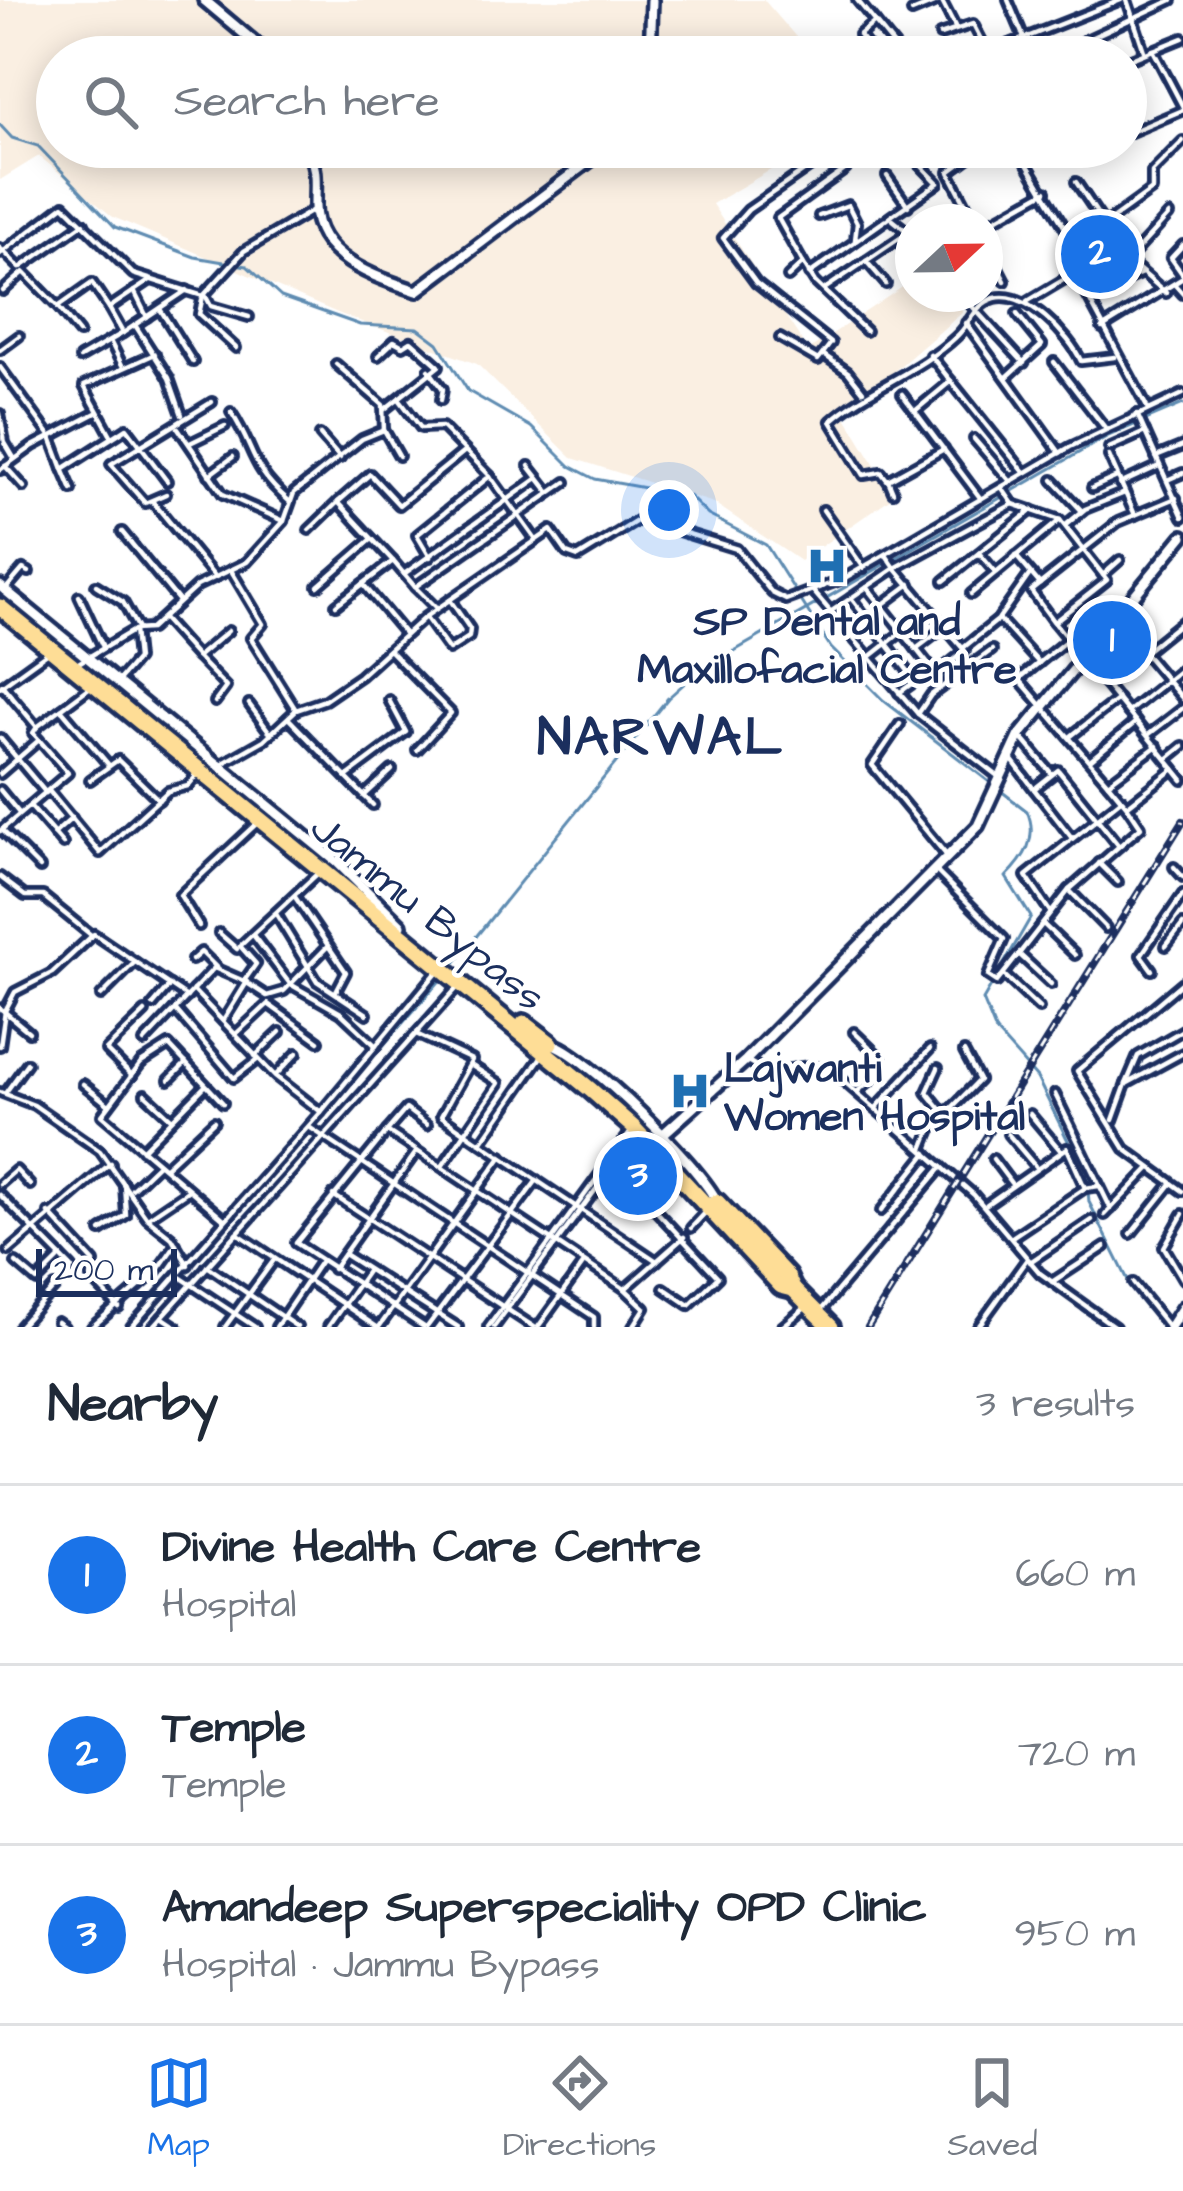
<!DOCTYPE html>
<html lang="en">
<head>
<meta charset="utf-8">
<style>
	body { margin:0; font-family:"Architects Daughter",sans-serif; background:#f2f2f3; color:#1f2937 }
	.compass { position:absolute; left:895px; top:204px; width:108px; height:108px; border-radius:50%; background:#fff; box-shadow:0 6px 30px #0003; rotate:68deg }
	.scale { position:absolute; left:36px; bottom:30px; width:141px; box-sizing:border-box; padding-left:12px; border:6px solid #1b2f5e; border-top:0; font-size:33px; line-height:42px; white-space:nowrap; color:#1b2f5e; -webkit-text-stroke:9px #fff; paint-order:stroke }
	.you { position:absolute; left:669px; top:510px; width:42px; height:42px; margin:-30px; border:9px solid #fff; border-radius:50%; background:#1a73e8; box-shadow:0 0 0 18px #1a73e833 }
	.badge { display:grid; place-items:center; width:78px; height:78px; border-radius:50%; background:#1a73e8; color:#fff; font-size:39px; font-weight:700 }
	.pin { position:absolute; translate:-50% -50%; border:6px solid #fff; box-shadow:0 3px 12px #0006 }
	.list { margin:0; padding:0; list-style:none }
	h2 { display:flex; justify-content:space-between; align-items:center; height:156px; margin:0; padding:0 48px; font-size:51px }
	h2 small { font-size:39px; font-weight:400; color:#747a83 }
	.list li { display:grid; grid-template-columns:78px 1fr auto; gap:36px; align-items:center; box-sizing:border-box; height:180px; padding:0 48px; border-top:3px solid #e0e1e3 }
	.list b { display:block; font-size:45px; white-space:nowrap }
	.list p { margin:0; font-size:39px; white-space:nowrap; color:#747a83 }
	.list em { font-size:39px; font-style:normal; color:#747a83 }
	.icon { flex:none; width:66px; height:66px; fill:none; stroke:currentColor; stroke-width:2; stroke-linecap:round; stroke-linejoin:round }
	.map { position:relative; flex:none; width:1183px; height:1327px; overflow:hidden }
	.search { position:absolute; background:#fff; box-shadow:0 6px 30px #0003; left:36px; right:36px; top:36px; height:132px; display:flex; align-items:center; gap:30px; box-sizing:border-box; padding:0 42px; border-radius:66px; color:#747a83; font-size:45px }
	.sheet { height:696px; background:#fff }
	nav { display:flex; justify-content:space-around; align-items:center; box-sizing:border-box; height:168px; border-top:3px solid #e0e1e3; background:#fff; font-size:33px; color:#747a83 }
	nav a { display:grid; justify-items:center; gap:6px }
	nav .on { color:#1a73e8 }
	.map>svg:first-child { display:block }
	.built { fill:#faefe2 }
	.lines { fill:none; stroke-linecap:round; stroke-linejoin:round }
	.stream { stroke:#5e8cb2; stroke-width:3 }
	.street-casing { stroke:#1b2f5e; stroke-width:14 }
	.secondary-casing { stroke:#1b2f5e; stroke-width:18 }
	.highway-casing { stroke:#1b2f5e; stroke-width:24 }
	.street { stroke:#fff; stroke-width:4.5 }
	.secondary { stroke:#fff; stroke-width:9 }
	.highway { stroke:#fedd96; stroke-width:15 }
	.rail-casing { stroke:#1b2f5e; stroke-width:8 }
	.rail { stroke:#fff; stroke-width:3; stroke-dasharray:9; stroke-linecap:butt }
	.labels { text-anchor:middle; stroke-width:9; stroke-linejoin:round; paint-order:stroke }
	.poi-label { font-size:42px; font-weight:bold; fill:#1b2f5e; stroke:#fff }
	.street-label { font-size:42px; fill:#1b2f5e; stroke:#fff }
	.district-label { font-size:54px; font-weight:bold; letter-spacing:3px; fill:#1b2f5e; stroke:#fff }
</style>
</head>
<body>
<div class="map">
<svg width="1183" height="1327" viewBox="0 0 1183 1327">
	<rect width="100%" height="100%" fill="#fff"/>
	<filter id="ink" filterUnits="userSpaceOnUse"><feTurbulence type="fractalNoise" baseFrequency=".00833" numOctaves="2"/><feDisplacementMap in="SourceGraphic" scale="24" xChannelSelector="R" yChannelSelector="G"/><feConvolveMatrix kernelMatrix="1 2 1 2 8 2 1 2 1" color-interpolation-filters="sRGB"/></filter>
	<g filter="url(#ink)">
		<!-- built -->
		<polygon class="built" points="0,0 764,0 803,45 790,57 57,57 57,147 772,147 779,165 712,204 808,350 913,280 913,294 945,294 963,312 844,414 894,496 800,561 714,503 572,458 477,364 340,314 113,217 39,156 0,180"/>
		<g class="lines">
			<!-- stream -->
			<g class="stream">
				<path d="M0,125l12,13 26,8 77,81 80,30 52,9 34,31 79,28 58,3 20,15 30,48 63,36 39,39 25,13 94,17 19,19 58,30 65,103 52,52 144,111c12,27 -3,48 -21,66l25,40 -48,83 13,32 41,46 50,101 2,23 42,84 31,41"/>
				<polyline points="450,969 668,698 696,673 1108,436 1183,404"/>
				<polyline points="137,1327 444,976"/>
			</g>
			<!-- street casing -->
			<g class="street-casing">
				<g id="street">
					<polyline points="857,0 896,48"/>
					<polyline points="1008,0 1024,38"/>
					<polyline points="1127,0 1144,51"/>
					<polyline points="912,12 941,0 956,29"/>
					<polyline points="875,22 859,35 876,57"/>
					<polyline points="940,35 973,24 988,53"/>
					<polyline points="1153,50 1183,107"/>
					<polyline points="1060,52 1172,0"/>
					<polyline points="994,57 992,51 1121,0"/>
					<polyline points="1126,61 1183,38"/>
					<polyline points="1126,134 1183,110"/>
					<polyline points="853,147 859,155"/>
					<polyline points="922,147 936,147"/>
					<polyline points="1017,147 1071,238 1075,273 1148,409"/>
					<polyline points="887,176 908,206"/>
					<polyline points="1076,182 1105,225"/>
					<polyline points="819,216 848,205 857,223 855,240"/>
					<polyline points="893,220 913,236"/>
					<polyline points="994,220 1046,191"/>
					<polyline points="975,222 949,172 983,147"/>
					<polyline points="1101,227 1128,260"/>
					<polyline points="1071,238 1101,227 1152,190 1152,172 1183,141"/>
					<polyline points="985,242 1005,281"/>
					<polyline points="1183,245 1171,258 1183,275"/>
					<polyline points="0,248 20,268"/>
					<polyline points="0,254 64,205 133,274 203,296 244,251 315,209"/>
					<polyline points="866,261 886,284"/>
					<polyline points="803,263 778,218 846,169"/>
					<polyline points="20,268 84,223"/>
					<polyline points="809,274 938,183 903,147"/>
					<polyline points="788,277 803,263 815,282 866,331"/>
					<polyline points="149,281 109,308 123,333 187,290"/>
					<polyline points="1175,285 1183,294"/>
					<polyline points="826,288 906,234"/>
					<polyline points="3,291 24,272 58,307 92,283 109,308"/>
					<polyline points="134,291 147,317"/>
					<polyline points="1166,293 1128,260 1169,215"/>
					<polyline points="961,294 1024,363"/>
					<polyline points="205,295 211,306 249,317"/>
					<polyline points="203,296 199,314 236,348"/>
					<polyline points="1088,296 1142,273"/>
					<polyline points="1028,301 1075,273"/>
					<polyline points="58,307 79,333"/>
					<polyline points="160,309 193,362"/>
					<polyline points="966,323 1060,453"/>
					<polyline points="135,325 169,378 182,415"/>
					<polyline points="1102,328 1183,278"/>
					<polyline points="780,338 818,360 831,343 756,283 723,238 748,210 838,147"/>
					<polyline points="111,343 122,365"/>
					<polyline points="0,350 19,336"/>
					<polyline points="824,355 848,372 863,391"/>
					<polyline points="930,355 1024,472"/>
					<polyline points="378,356 394,341 403,346 411,341 439,366 385,409"/>
					<polyline points="80,358 123,333"/>
					<polyline points="1054,362 1106,429"/>
					<polyline points="0,367 51,437 63,469"/>
					<polyline points="429,370 443,389 441,400"/>
					<polyline points="1007,377 1042,345 1017,314"/>
					<polyline points="902,394 981,499"/>
					<polyline points="399,399 421,428 442,427 490,476 536,540"/>
					<polyline points="915,411 951,381"/>
					<path d="M231,412c26,40 17,53 58,89"/>
					<polyline points="0,414 5,443 14,458"/>
					<polyline points="1137,414 1183,517"/>
					<polyline points="178,428 223,494 284,521"/>
					<polyline points="384,430 399,456"/>
					<polyline points="320,435 340,458"/>
					<polyline points="112,437 84,386 155,354"/>
					<polyline points="974,439 1010,481"/>
					<polyline points="190,443 225,426"/>
					<polyline points="1109,448 1145,432"/>
					<polyline points="1109,456 1135,515"/>
					<polyline points="1156,457 1183,446"/>
					<polyline points="5,466 24,487"/>
					<polyline points="529,466 550,493"/>
					<polyline points="0,470 33,446 96,413"/>
					<polyline points="209,475 233,457"/>
					<polyline points="1053,480 1082,511"/>
					<polyline points="1167,480 1183,473"/>
					<path d="M888,481l-7,-9 -17,3 -33,-54c37,-33 88,-49 125,-84 15,-13 18,-33 39,-39 31,-8 75,38 86,63l34,-4"/>
					<polyline points="1120,484 1159,466"/>
					<polyline points="1002,488 1013,504 1060,520 1107,580 1054,622 1128,712 1183,668"/>
					<polyline points="1092,488 1117,477"/>
					<polyline points="72,490 63,469 127,428 167,481"/>
					<polyline points="893,492 888,480 944,449"/>
					<polyline points="166,494 145,503 111,464 212,402"/>
					<polyline points="153,502 214,576"/>
					<polyline points="338,502 370,474 399,505 465,451"/>
					<polyline points="823,510 864,568"/>
					<polyline points="1067,524 1085,509 1125,493"/>
					<polyline points="309,530 338,502 393,561"/>
					<polyline points="122,532 179,601"/>
					<polyline points="979,553 995,572"/>
					<polyline points="886,555 895,568 1013,504"/>
					<polyline points="1016,556 1040,584"/>
					<polyline points="430,557 417,535 490,476"/>
					<polyline points="232,572 263,624 251,638 296,710"/>
					<polyline points="404,574 415,587 566,482"/>
					<polyline points="1103,575 1120,560"/>
					<polyline points="944,581 1032,510"/>
					<polyline points="96,585 123,602 138,629"/>
					<polyline points="318,586 372,539"/>
					<polyline points="415,587 436,608"/>
					<polyline points="867,587 851,598 916,681"/>
					<polyline points="5,590 23,569 29,572"/>
					<polyline points="813,591 918,714 999,777"/>
					<polyline points="971,594 1060,520"/>
					<polyline points="79,596 102,645"/>
					<polyline points="336,605 363,584"/>
					<polyline points="882,605 910,584"/>
					<polyline points="830,612 851,598"/>
					<polyline points="426,618 449,650 469,637 470,629 450,600"/>
					<polyline points="999,618 1030,574"/>
					<polyline points="163,619 197,657 228,631"/>
					<polyline points="1053,621 1031,591 1118,522 1176,498"/>
					<polyline points="1117,621 1183,699"/>
					<polyline points="404,633 363,584 393,561 404,574 538,478"/>
					<polyline points="1067,640 1019,679 1108,783"/>
					<polyline points="963,648 999,619 1039,663"/>
					<polyline points="916,649 945,627"/>
					<polyline points="389,650 451,713 417,750"/>
					<polyline points="197,657 226,687 215,702"/>
					<polyline points="870,657 903,631"/>
					<polyline points="80,662 134,630 150,629 197,586 247,562 284,521 294,493 362,439 384,430 383,405 336,364"/>
					<polyline points="119,680 137,659 134,630"/>
					<polyline points="1105,684 1183,621"/>
					<polyline points="2,685 37,727 89,688"/>
					<polyline points="0,687 47,653"/>
					<polyline points="899,693 932,669 867,587 895,568 965,651 936,674 932,669"/>
					<polyline points="249,704 271,734"/>
					<polyline points="61,709 108,764"/>
					<polyline points="1128,712 1183,780"/>
					<polyline points="918,714 931,695 992,650"/>
					<polyline points="288,718 373,805"/>
					<polyline points="900,724 872,765 948,857"/>
					<polyline points="1148,735 1183,708"/>
					<polyline points="1071,736 1118,699"/>
					<polyline points="1021,737 1052,774"/>
					<polyline points="0,738 46,793"/>
					<polyline points="1157,746 1108,783 1127,806 1174,769"/>
					<polyline points="1167,759 1183,746"/>
					<polyline points="1012,760 1034,789"/>
					<polyline points="1090,760 1136,722"/>
					<polyline points="220,765 264,740 296,710 325,700 360,676 425,617 551,530 567,553 578,557 640,519 737,549 772,593 786,600 843,579 1070,447 1183,394"/>
					<polyline points="0,774 39,740"/>
					<polyline points="346,777 406,732 389,700"/>
					<polyline points="90,780 118,760 159,800"/>
					<polyline points="0,790 19,813"/>
					<polyline points="49,791 100,853 168,791 188,786 197,775"/>
					<polyline points="364,796 392,770"/>
					<polyline points="31,807 63,844"/>
					<polyline points="2,830 40,868"/>
					<polyline points="0,831 68,773 33,733 37,727"/>
					<polyline points="54,834 72,818"/>
					<polyline points="1072,838 1034,789 1058,770 1119,846"/>
					<polyline points="1099,863 1118,882"/>
					<polyline points="1174,867 1183,877"/>
					<polyline points="935,870 1004,939 988,976 997,982 1069,890"/>
					<polyline points="0,877 25,896 43,896 91,935"/>
					<polyline points="295,897 346,972 336,991"/>
					<polyline points="1051,913 1026,876 1122,799"/>
					<polyline points="276,914 317,981 367,1014"/>
					<polyline points="1043,924 1075,955"/>
					<polyline points="199,926 180,895 256,824"/>
					<polyline points="1106,928 1069,890 1141,827 1127,806"/>
					<polyline points="219,933 237,949"/>
					<polyline points="253,935 290,984 341,1013 376,1046"/>
					<polyline points="1166,946 1183,924"/>
					<polyline points="1020,955 1051,984"/>
					<polyline points="192,960 201,952 216,967"/>
					<polyline points="1152,970 1141,955 1183,894"/>
					<polyline points="1005,976 1039,1008"/>
					<polyline points="244,981 267,996 284,991 327,947"/>
					<polyline points="1183,982 1077,1071 1125,1149 1183,1191"/>
					<polyline points="193,990 275,1076 321,1112 437,972"/>
					<polyline points="101,996 135,962"/>
					<polyline points="153,1005 170,985"/>
					<polyline points="0,1008 29,1032"/>
					<polyline points="175,1009 234,1078 257,1060"/>
					<polyline points="223,1021 247,982"/>
					<polyline points="854,1032 881,1058 876,1075 857,1092"/>
					<polyline points="236,1034 268,1004 319,1041"/>
					<polyline points="416,1034 472,1060 441,1116 479,1142"/>
					<polyline points="144,1042 214,968 244,981 256,964 240,946 317,874"/>
					<polyline points="0,1046 5,1011 15,992 52,973 94,934 187,997"/>
					<polyline points="255,1056 280,1032"/>
					<polyline points="541,1057 481,1143 657,1261"/>
					<polyline points="746,1060 768,1073 809,1066 831,1070 974,1195 1040,1273 1115,1327"/>
					<polyline points="938,1068 927,1092 944,1113"/>
					<polyline points="276,1075 297,1053"/>
					<polyline points="132,1076 106,1050 145,1012"/>
					<polyline points="169,1080 186,1063"/>
					<polyline points="83,1084 109,1105"/>
					<polyline points="1126,1084 1138,1056 1183,1030"/>
					<polyline points="0,1092 34,1105 100,1151 147,1218 172,1238 188,1265"/>
					<polyline points="6,1092 27,1063"/>
					<polyline points="145,1094 172,1119"/>
					<polyline points="1055,1094 1111,1209"/>
					<polyline points="223,1103 169,1045 141,1063 102,1115 224,1219"/>
					<polyline points="876,1108 930,1049"/>
					<polyline points="1030,1114 1061,1151"/>
					<polyline points="1113,1120 1126,1084 1183,1053"/>
					<polyline points="309,1127 594,1317 594,1327"/>
					<polyline points="387,1131 406,1109 427,1125"/>
					<polyline points="1008,1134 1035,1166"/>
					<polyline points="923,1149 931,1129 979,1080 964,1052"/>
					<polyline points="142,1150 205,1086"/>
					<polyline points="993,1159 1011,1183"/>
					<polyline points="443,1165 499,1083 472,1066"/>
					<polyline points="165,1167 214,1121"/>
					<polyline points="608,1174 645,1199 718,1277 689,1305 664,1288"/>
					<polyline points="0,1184 16,1170 30,1185"/>
					<polyline points="132,1189 158,1164"/>
					<polyline points="0,1195 72,1268"/>
					<polyline points="333,1195 534,1327"/>
					<polyline points="987,1204 1067,1148 1085,1188"/>
					<polyline points="881,1211 927,1153"/>
					<polyline points="49,1213 94,1262 91,1278 119,1308"/>
					<polyline points="1183,1214 1164,1247 1183,1279"/>
					<polyline points="1105,1215 1150,1168"/>
					<polyline points="149,1217 189,1190"/>
					<polyline points="691,1228 705,1213"/>
					<polyline points="101,1231 126,1215 124,1184"/>
					<polyline points="237,1233 377,1327"/>
					<polyline points="1131,1234 1171,1184"/>
					<polyline points="1012,1237 1085,1188 1099,1186"/>
					<polyline points="9,1251 111,1163"/>
					<polyline points="344,1254 458,1327"/>
					<polyline points="1030,1262 1092,1220"/>
					<polyline points="16,1263 37,1281 61,1257"/>
					<polyline points="207,1266 297,1327"/>
					<polyline points="333,1269 417,1151"/>
					<polyline points="180,1277 255,1327"/>
					<polyline points="1052,1282 1105,1247"/>
					<polyline points="1133,1283 1167,1325"/>
					<polyline points="822,1309 942,1167"/>
					<polyline points="162,1317 177,1327"/>
					<polyline points="57,1322 64,1327"/>
					<polyline points="19,1327 55,1287"/>
					<polyline points="92,1327 157,1271 176,1244"/>
					<polyline points="131,1327 321,1112"/>
					<polyline points="153,1327 457,988"/>
					<polyline points="225,1327 274,1260"/>
					<polyline points="276,1327 320,1262"/>
					<polyline points="328,1327 368,1270"/>
					<polyline points="379,1327 502,1156"/>
					<polyline points="424,1327 296,1243 387,1131 625,1289"/>
					<polyline points="427,1327 537,1180"/>
					<polyline points="488,1327 630,1133"/>
					<polyline points="494,1327 634,1138"/>
					<polyline points="538,1327 584,1263"/>
					<polyline points="633,1327 645,1308 625,1289 684,1237"/>
					<polyline points="782,1327 805,1308"/>
					<polyline points="978,1327 1027,1259"/>
				</g>
			</g>
			<!-- secondary casing -->
			<g class="secondary-casing">
				<g id="secondary">
					<polyline points="204,0 272,57"/>
					<polyline points="650,57 652,0"/>
					<path d="M306,147c12,21 9,33 9,56 -2,54 59,74 102,88l191,-144"/>
					<polyline points="0,586 337,862 401,925"/>
					<path d="M550,1043c36,10 151,124 167,159"/>
					<polyline points="661,1136 746,1060 978,826 1020,735 1183,536"/>
					<polyline points="1170,1327 1183,1307"/>
				</g>
			</g>
			<!-- highway casing -->
			<g class="highway-casing">
				<g id="highway">
					<polyline points="0,607 591,1090 634,1128 781,1286 793,1289 831,1327"/>
					<polyline points="524,1023 550,1043"/>
					<polyline points="717,1202 787,1276 793,1289"/>
				</g>
			</g>
			<!-- street -->
			<use href="#street" class="street"/>
			<!-- secondary -->
			<use href="#secondary" class="secondary"/>
			<!-- highway -->
			<use href="#highway" class="highway"/>
			<!-- rail casing -->
			<g class="rail-casing">
				<polyline id="rail" points="868,1327 1183,821"/>
			</g>
			<!-- rail -->
			<use href="#rail" class="rail"/>
		</g>
	</g>
	<!-- icons -->
	<defs>
		<g id="hospital-bare" transform="scale(3.24)"><path d="M-5-5h3v3.5h4V-5h3V5h-3V1.5h-4V5h-3Z" fill="#1f6fb2" stroke="#fff" stroke-width="2.5" paint-order="stroke"/></g>
	</defs>
	<g fill-rule="evenodd">
		<use href="#hospital-bare" x="827" y="566"/>
		<use href="#hospital-bare" x="690" y="1091"/>
	</g>
	<g class="labels">
		<!-- poi labels -->
		<g class="poi-label">
			<text x="827" y="635">SP Dental and<tspan x="827" dy="48">Maxillofacial Centre</tspan></text>
			<text x="724" y="1082" text-anchor="start">Lajwanti<tspan x="724" dy="48">Women Hospital</tspan></text>
		</g>
		<!-- street labels -->
		<g class="street-label">
			<text transform="translate(429 911) rotate(39)" y="15">Jammu Bypass</text>
		</g>
		<!-- district labels -->
		<g class="district-label">
			<text x="661" y="754">NARWAL</text>
		</g>
	</g>
</svg>
<svg class="compass" viewBox="-18 -18 36 36"><path d="M0-13l5 13h-10z" fill="#e53935"/><path d="M0 13l5-13h-10z" fill="#747a83"/></svg>
<div class="scale">200 m</div>
<div class="you"></div>
<div class="pin badge" style="left:1112px;top:640px">1</div>
<div class="pin badge" style="left:1100px;top:254px">2</div>
<div class="pin badge" style="left:638px;top:1176px">3</div>
<div class="search"><svg class="icon" aria-label="search" viewBox="0 0 24 24"><circle cx="10" cy="10" r="6"/><path d="M15 15l6 6"/></svg>Search here</div>
</div>
<section class="sheet">
<h2>Nearby<small>3 results</small></h2>
<ul class="list">
<li><span class="badge">1</span><div><b>Divine Health Care Centre</b><p>Hospital</p></div><em>660 m</em></li>
<li><span class="badge">2</span><div><b>Temple</b><p>Temple</p></div><em>720 m</em></li>
<li><span class="badge">3</span><div><b>Amandeep Superspeciality OPD Clinic</b><p>Hospital · Jammu Bypass</p></div><em>950 m</em></li>
</ul>
</section>
<nav>
<a class="on"><svg class="icon" aria-label="map" viewBox="0 0 24 24"><path d="M3 6l6-2 6 2 6-2v14l-6 2-6-2-6 2zM9 4v14M15 6v14"/></svg>Map</a>
<a><svg class="icon" aria-label="directions" viewBox="0 0 24 24"><path d="M12 3l9 9-9 9-9-9zM9 14v-3h6M13 9l2 2-2 2"/></svg>Directions</a>
<a><svg class="icon" aria-label="saved" viewBox="0 0 24 24"><path d="M7 4h10v16l-5-4-5 4z"/></svg>Saved</a>
</nav>
</body>
</html>
